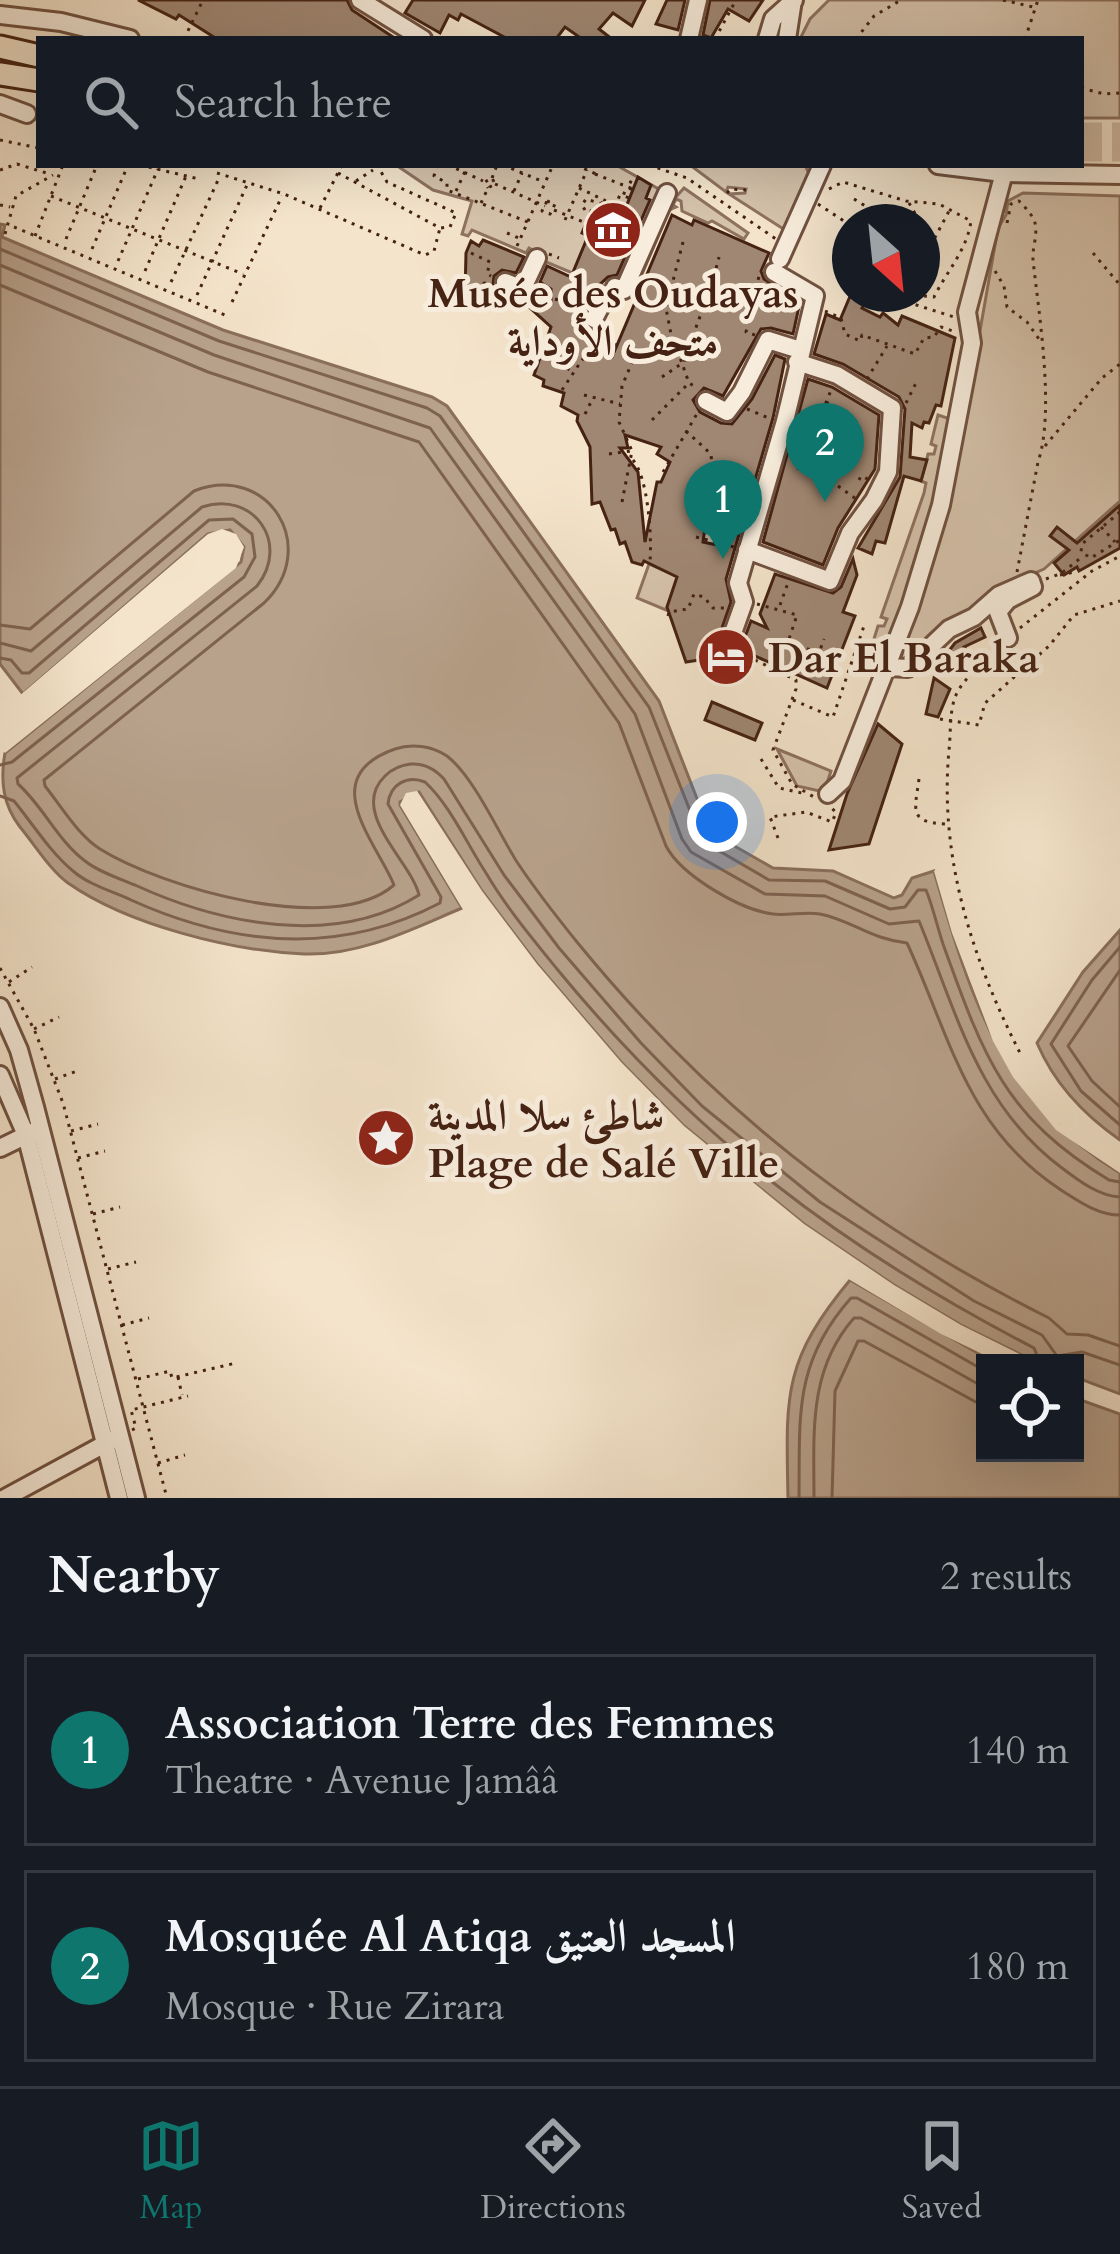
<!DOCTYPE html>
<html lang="en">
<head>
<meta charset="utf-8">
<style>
	body { margin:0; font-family:Cardo,Amiri,serif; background:#242831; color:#f1f3f6 }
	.controls { position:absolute; right:36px; bottom:36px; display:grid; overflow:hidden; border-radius:0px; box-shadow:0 12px 48px #0002 }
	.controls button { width:108px; height:108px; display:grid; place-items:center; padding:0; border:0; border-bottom:3px solid #363941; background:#171b24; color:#f1f3f6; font:60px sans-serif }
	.compass { position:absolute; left:832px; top:204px; width:108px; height:108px; border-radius:50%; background:#171b24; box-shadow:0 12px 48px #0002; rotate:153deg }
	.you { position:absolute; left:717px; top:822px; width:42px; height:42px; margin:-30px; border:9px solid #fff; border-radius:50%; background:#1a73e8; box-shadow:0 0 0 18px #1a73e833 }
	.badge { display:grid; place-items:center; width:78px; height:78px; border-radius:50%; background:#0f766e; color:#fff; font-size:39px; font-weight:700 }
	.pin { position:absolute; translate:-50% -99px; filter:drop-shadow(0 3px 6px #0008) }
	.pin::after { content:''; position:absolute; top:63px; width:42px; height:36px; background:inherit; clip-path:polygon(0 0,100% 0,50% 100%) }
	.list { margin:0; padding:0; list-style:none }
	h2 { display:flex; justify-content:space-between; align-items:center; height:156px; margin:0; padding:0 48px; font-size:51px }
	h2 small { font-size:39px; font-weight:400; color:#9ea1a6 }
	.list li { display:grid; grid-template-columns:78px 1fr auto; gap:36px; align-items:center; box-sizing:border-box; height:192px; margin:0 24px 24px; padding:0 24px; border:3px solid #363941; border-radius:0px }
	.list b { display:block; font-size:45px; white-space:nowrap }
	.list p { margin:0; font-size:39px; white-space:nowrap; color:#9ea1a6 }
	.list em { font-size:39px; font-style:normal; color:#9ea1a6 }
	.icon { flex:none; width:66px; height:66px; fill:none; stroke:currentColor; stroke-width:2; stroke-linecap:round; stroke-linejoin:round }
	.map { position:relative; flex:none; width:1120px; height:1498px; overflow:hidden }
	.search { position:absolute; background:#171b24; box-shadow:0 12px 48px #0002; left:36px; right:36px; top:36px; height:132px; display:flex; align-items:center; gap:30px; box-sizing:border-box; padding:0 42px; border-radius:0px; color:#9ea1a6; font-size:45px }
	.sheet { height:588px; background:#171b24 }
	nav { display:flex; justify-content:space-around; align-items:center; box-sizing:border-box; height:168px; border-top:3px solid #363941; background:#171b24; font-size:33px; color:#9ea1a6 }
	nav a { display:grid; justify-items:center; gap:6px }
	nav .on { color:#0f766e }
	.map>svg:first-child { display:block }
	.green { fill:#d6c3ac; stroke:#8e7260; stroke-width:3 }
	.water { fill:#b8a28c; stroke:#8a6f5c; stroke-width:3 }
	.pier { fill:#f4e4cb }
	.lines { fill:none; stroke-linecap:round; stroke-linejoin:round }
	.shore { stroke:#7e6250; stroke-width:3 }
	.building { fill:#a08773; stroke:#452213; stroke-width:3; fill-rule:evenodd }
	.major-tunnel { stroke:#d1bda6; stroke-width:21; stroke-dasharray:21 10; stroke-linecap:butt }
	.minor-casing { stroke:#715241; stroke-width:22 }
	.major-casing { stroke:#452213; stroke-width:27 }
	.path { stroke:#452213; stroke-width:3; stroke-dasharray:3 6; stroke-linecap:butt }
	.minor { stroke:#f8eddd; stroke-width:16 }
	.major { stroke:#f4e4cb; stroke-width:21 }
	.labels { text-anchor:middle; stroke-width:10; stroke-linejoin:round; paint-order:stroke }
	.poi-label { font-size:42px; font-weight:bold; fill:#452213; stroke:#f8eddd; text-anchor:start }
</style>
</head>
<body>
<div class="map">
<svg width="1120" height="1498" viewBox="0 0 1120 1498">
	<rect width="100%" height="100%" fill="#f4e4cb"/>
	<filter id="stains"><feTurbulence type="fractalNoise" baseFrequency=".00167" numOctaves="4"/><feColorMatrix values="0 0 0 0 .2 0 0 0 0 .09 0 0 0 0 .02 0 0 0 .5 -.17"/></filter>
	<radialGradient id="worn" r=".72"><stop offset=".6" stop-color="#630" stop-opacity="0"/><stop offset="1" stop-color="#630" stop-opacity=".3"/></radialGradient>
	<!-- green -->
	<g class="green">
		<polygon points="829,0 1120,0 1120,118 1081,118 1081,39 800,39 810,19"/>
		<polygon points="396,165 616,165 675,198 684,188 748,233 744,239 712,221 708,223 682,211 681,201 676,199 673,205 676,207 669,210 632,298 610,289 609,282 606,287 534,257 536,252 529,248 526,253 472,230 468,236 462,234 472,201 433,190"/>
		<polygon points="690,165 805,165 809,174 785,230 729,194 745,193 746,189 728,187 726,192"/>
		<polygon points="1023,193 1120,196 1120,501 1044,569 1012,583 907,665 899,664 953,485 998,228 1006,215 1008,201"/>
		<path d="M938,415l15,5c-19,83 -40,164 -71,244l-15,-3 11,-35h6l3,-7 -6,-2 43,-124 2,-10 -5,-2 7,-27h6l2,-8 -5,-2z"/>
		<polygon points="649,564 667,572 683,566 666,610 637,598"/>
		<polygon points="777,749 831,771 824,792 797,786"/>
	</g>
	<!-- water -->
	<g class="water">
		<path d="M0,224l5,1 -3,12 221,93 209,67 15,9 212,295 51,131 63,36 60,3 61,27 8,-3 10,-17 22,-7c37,127 66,229 186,302v221l-45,-17v-14h-37l-77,-38 -67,-40 -90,-61 -120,-98 -63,-64 -84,-98 -55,-73 -63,-99 -19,10v3l62,103c-50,21 -102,48 -158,46 -72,-3 -176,-29 -236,-71 -18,-13 -33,-38 -48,-56 -17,-22 -20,-46 -15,-74l236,-191 3,-15 -14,-17 -22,4 -185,160 -23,-30z"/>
		<path d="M1120,930v210c-36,-25 -66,-57 -83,-97l46,-71z"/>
		<path d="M850,1280l145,83h-10v90h90v-55l45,16v84h-332c-2,-102 -6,-136 62,-218z"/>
	</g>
	<!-- pier -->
	<g class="pier">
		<polygon points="222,529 236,534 244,547 236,568 5,753 1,748 232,564 238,553 232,539 222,535 211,539 27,698 18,697 208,534"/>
		<polygon points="417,791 482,891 537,964 621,1062 684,1126 804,1224 894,1285 961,1325 1038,1363 1024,1363 958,1330 891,1290 801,1229 680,1131 617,1066 533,968 477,894 417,799 410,798 407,807 467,905 466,913 462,908 400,805 406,793"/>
		<polygon points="939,867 983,1001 1018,1074 1060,1125 1120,1166 1120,1173 1056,1130 1013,1077 993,1041 952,933 934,871"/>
		<polygon points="849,1274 998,1358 1001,1363 941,1334 845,1277"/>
	</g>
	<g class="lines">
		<!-- shore -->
		<g class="shore">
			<path d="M0,249l219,92 208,67 13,8 209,291 53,134 67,39 56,1 65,28 15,-2 13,-17h8c7,17 11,36 17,54 40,111 61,173 166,236l11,2"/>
			<path d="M0,265l214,90 216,73 205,286 47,125 9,13 74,42 60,2 64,28 30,-3c38,92 59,185 143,247 17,13 37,28 58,29"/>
			<path d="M0,285l208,87 211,70 200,281 47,123c15,29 74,64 107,68 15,2 32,-3 47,0 31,6 50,25 87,29 44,95 59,185 154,247 19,12 37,25 59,25"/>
			<path d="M0,625l30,4 164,-138c75,-29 127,57 70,112l-220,177 1,6c16,20 33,49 55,63 61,38 233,89 294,36 -17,-42 -80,-108 1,-136 17,-6 37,-3 52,7 27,21 51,76 70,106 18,27 39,54 60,80 133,163 284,282 472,376l18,16 21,1 32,11"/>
			<path d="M0,643l31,8 171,-144c51,-17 89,36 55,79l-240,192 1,6c25,22 40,57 67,77 14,11 33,17 50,24 85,39 200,63 284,10 -8,-34 -71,-83 -34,-119 7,-7 16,-11 26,-12 14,-1 24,5 33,15l60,96 55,73 82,95 61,63 118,96 154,99 68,34 15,21 25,-4 38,13"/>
			<polyline points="0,658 11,660 22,673 29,673 209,520 233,519 252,534 255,557 244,577 12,762 0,765"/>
			<path d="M0,796l14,5c18,22 37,52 59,70 16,14 39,20 58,29 102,46 208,56 309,3l1,-6 -53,-93c2,-20 19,-29 37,-22 25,23 42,62 61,91 20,34 46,65 71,96 138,168 284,279 477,379l6,15"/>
			<polyline points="1120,947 1092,980 1051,1044 1081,1091 1120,1125"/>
			<polyline points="1120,970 1068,1046 1092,1081 1120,1107"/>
			<path d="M799,1498c1,-81 -6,-135 52,-200h6l128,73"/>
			<path d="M814,1498c0,-65 -6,-128 40,-180h7l124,70"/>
			<polyline points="832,1498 835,1391 858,1341 864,1341 985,1407"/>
		</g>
	</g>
	<!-- building -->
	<g class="building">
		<polygon points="138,0 347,0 352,10 396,39 217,39 179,15 176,19"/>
		<polygon points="413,0 645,0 632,26 613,13 599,29 612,39 582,39 565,27 556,39 508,39 461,14 458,20 449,15 440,33 405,13"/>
		<polygon points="667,0 685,0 678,30 656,24"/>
		<polygon points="710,0 763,0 749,21 728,9 711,38 703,35"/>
		<path d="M638,177l13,8 -5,13 4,2 -33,75 -9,2 -13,12 -13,25 1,11 6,6 16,-6 -10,25 17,7 60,-142 20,10 2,-5 75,33 -8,18 3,8 36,23 -7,32 -22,-6 -10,1 -38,67 -19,-8 -11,12 7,12 21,11 11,1 20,-25 23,-44 10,4 -12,59 -47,161 5,23 -16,46 3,7 12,7 -2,4 -16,-8 -26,4 -19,-55 10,-30 -33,-16 -2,4 -10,-3 -7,-20 -5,2 -5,-15 -4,1 -11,-28 -8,2 -2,-57 -13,-26 1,-6 -17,-9 3,-13 -21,-7 1,-6 -10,-5 17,-48 -22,-20 14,1 8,-6v-13l-11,-7 7,-16 24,11 17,-41 -6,-3 9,-22 6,3 5,-11 22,9zM625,435l36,12 -4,7 13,8 -9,20h-4l-12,60 -7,-70 -18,-24h8zM707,513l21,7 -6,26 -19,-4z"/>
		<polygon points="483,240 524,257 516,273 502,270 494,276 493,285 498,293 495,300 465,295 466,253 471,241 479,246"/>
		<polygon points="851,294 866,301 862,308 880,317 883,313 898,325 902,316 955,338 941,406 936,405 929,423 924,422 922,428 912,423 910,457 927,460 921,481 904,476 885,543 876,541 872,554 858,548 900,477 905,409 899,397 843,364 814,354 826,314 840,320"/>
		<polygon points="808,379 832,387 879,415 875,469 838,528 823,565 763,542"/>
		<polygon points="1120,505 1120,548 1079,571 1077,567 1064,575 1054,563 1069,550 1050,536 1057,527 1077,543"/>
		<polygon points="853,559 857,575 843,612 855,616 827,688 746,652 743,642 751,621 767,628 760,614 775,574 833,593 841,587"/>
		<polygon points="981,628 985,637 964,647 971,655 957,669 945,656 955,643"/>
		<polygon points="934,678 950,689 938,717 926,714"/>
		<polygon points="712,702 762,723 755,740 705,720"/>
		<polygon points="878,724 902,744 869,844 829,850 847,794"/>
	</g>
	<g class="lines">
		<!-- major-tunnel -->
		<g class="major-tunnel">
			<polyline points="1081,133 1120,133"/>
			<polyline points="1081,151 1120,151"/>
		</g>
		<!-- minor casing -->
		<g class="minor-casing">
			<g id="minor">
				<polyline points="360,0 423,39"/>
				<polyline points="0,15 61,22 130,39"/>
				<polyline points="689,39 698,0"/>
				<polyline points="767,39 773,19 794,0"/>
				<polyline points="787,39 793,0"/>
				<polyline points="0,104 27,114"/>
				<polyline points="938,165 1003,173 1120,175"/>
				<polyline points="780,259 822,165"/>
				<polyline points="505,282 540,296"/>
				<polyline points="615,287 624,290 667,193"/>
				<polyline points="523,288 537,258"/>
				<polyline points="594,319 606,296"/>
				<polyline points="706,401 727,412 742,392 768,340 800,350"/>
				<polyline points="747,550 830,581 850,533 874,500 888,472 892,408 837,375 797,362"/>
				<polyline points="734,650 728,647 744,602 738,583 785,421 815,296 774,272"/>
				<polyline points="887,667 908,668 949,629 974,617 999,595 1031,581 1033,587 1008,600 998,612 1008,638"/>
				<polyline points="828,794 842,781 910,607 941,505 972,343 967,312 1006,165"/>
				<polyline points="0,1007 19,1050 35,1107 136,1498"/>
				<polyline points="0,1075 26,1135 119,1498"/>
				<polyline points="0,1148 35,1131"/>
				<polyline points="5,1498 114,1439"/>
			</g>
		</g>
		<!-- major casing -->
		<g class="major-casing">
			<g id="major">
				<polyline points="0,47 39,56"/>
				<polyline points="0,74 39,80"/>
			</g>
		</g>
		<!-- path -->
		<g class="path">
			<polyline points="1003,0 1033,7"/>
			<polyline points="184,39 203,0"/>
			<polyline points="565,39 572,39"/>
			<polyline points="715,39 736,0"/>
			<polyline points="856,39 874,16 901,0"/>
			<polyline points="1025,39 1038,0"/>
			<polyline points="1081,88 1104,94 1120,93"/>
			<polyline points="0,140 39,148"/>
			<polyline points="140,165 199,179"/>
			<polyline points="437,165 434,176 447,183 447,190 528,222"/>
			<polyline points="448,165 483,181"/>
			<polyline points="503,165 544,182"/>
			<polyline points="576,165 596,174"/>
			<polyline points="649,165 687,178 776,239"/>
			<polyline points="0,170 17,164 50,174"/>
			<polyline points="217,173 284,194 425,255 434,251 440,228"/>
			<polyline points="338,173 440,228 450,227 456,213 387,182 377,165"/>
			<polyline points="595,174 633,189"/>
			<polyline points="492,178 497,165"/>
			<polyline points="356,181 373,170"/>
			<polyline points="495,184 545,206"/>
			<polyline points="579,188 606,201"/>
			<path d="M829,189l14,-7 63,19 33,3 32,17c-4,29 -24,50 -37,76l-22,-2"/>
			<polyline points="456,191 468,165"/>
			<polyline points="514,191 522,173"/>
			<polyline points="727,193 731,189 746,190"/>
			<polyline points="51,196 243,274"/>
			<polyline points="854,199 891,222"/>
			<polygon points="547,201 555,204 550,214 542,211"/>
			<polyline points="481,203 488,188 495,184 492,178 485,182 488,188"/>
			<polyline points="909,203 920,222"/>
			<polyline points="818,204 850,225"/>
			<polyline points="0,205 10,207"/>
			<polyline points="615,207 621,192 626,194 628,189"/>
			<polyline points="320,208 342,165"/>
			<polyline points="554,210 586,223"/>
			<polyline points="585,210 582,205 586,199 622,210 633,183 624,179"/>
			<polyline points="565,220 587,170"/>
			<path d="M1007,223l4,-19 8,-3c6,6 13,13 16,22 3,12 -3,25 -2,37 6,55 22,152 5,202l-21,110"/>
			<polyline points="14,227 225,315"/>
			<polyline points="507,233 521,239"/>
			<polyline points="5,234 16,196 53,175"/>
			<polyline points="35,236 63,165"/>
			<polyline points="66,239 97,165"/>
			<polyline points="517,246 553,165"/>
			<polyline points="92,249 128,165"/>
			<polyline points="471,253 490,262 487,274 491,276"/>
			<polyline points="1093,253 1120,285"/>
			<polyline points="549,254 559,258"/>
			<polyline points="118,261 158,169"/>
			<polyline points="922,262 949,211"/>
			<polyline points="145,271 186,176"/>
			<polyline points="995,271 1004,286 1007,307 1027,322 1039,339"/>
			<polyline points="171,282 220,176"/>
			<polyline points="197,295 247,185"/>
			<polyline points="472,297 479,285 491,281"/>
			<polyline points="555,299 585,310"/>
			<polyline points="232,302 282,196"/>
			<polyline points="907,302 954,317"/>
			<polyline points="825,311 841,318 845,334 860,341 862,335 915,354 924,338 934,337 941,327 953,331 954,327"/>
			<path d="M604,330c15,33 46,15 74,22l11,31 8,5"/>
			<polyline points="755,335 746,332 759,276"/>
			<polyline points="674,350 666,308 683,242"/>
			<polyline points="559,364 572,371"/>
			<path d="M662,377l22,-15c11,-35 26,-68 35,-105"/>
			<polyline points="867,379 887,346"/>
			<polyline points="562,390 582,360 606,340"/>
			<polyline points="584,395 620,404"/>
			<polyline points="826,402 839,408"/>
			<polyline points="906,403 916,383"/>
			<polyline points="747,409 771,419"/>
			<polyline points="585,414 592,400"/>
			<polyline points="652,420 688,384"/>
			<polyline points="686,431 711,454 712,466 755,475"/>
			<polyline points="1045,446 1102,378 1120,364"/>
			<polyline points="609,454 631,451"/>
			<path d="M633,460c15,18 19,76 17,101"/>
			<polyline points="712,467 701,513 717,520 716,528"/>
			<polyline points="798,470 832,388"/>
			<polyline points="663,472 698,412"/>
			<polyline points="859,480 861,476 870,480"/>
			<polyline points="838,486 856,499"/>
			<polyline points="622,502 632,451 619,422 622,386 636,353"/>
			<polyline points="1120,512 1082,544 1081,552 1091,558 1120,540"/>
			<polyline points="1101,527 1115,542"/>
			<polyline points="696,537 734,547"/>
			<polyline points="1060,575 1075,572"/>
			<polyline points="1046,579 1062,573 1083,556"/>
			<polyline points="757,604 797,615 788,642 819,653 824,639"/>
			<polyline points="780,605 789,580"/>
			<polyline points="668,616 669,612 688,609 694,594 704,597 713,608 728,608"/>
			<polyline points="1020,628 1092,571 1120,556"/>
			<path d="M999,647c-13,14 -35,30 -43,48 -7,16 -5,39 -7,55 -10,108 23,208 71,303"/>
			<polyline points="747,656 796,680 796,689 773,750 792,784 814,797"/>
			<polyline points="793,700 833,717 865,623"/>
			<polyline points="940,719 979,725 985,703 1049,646 1074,615 1120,601"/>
			<polyline points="761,759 779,788 802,793"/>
			<path d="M919,779c-4,31 -11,43 26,45"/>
			<polyline points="778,838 770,817 806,812 832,822 836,813 832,808"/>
			<polyline points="0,968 34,1029 63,1103 167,1498"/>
			<polyline points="9,982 32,967"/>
			<polyline points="34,1029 59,1017"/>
			<polyline points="55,1079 80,1070"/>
			<polyline points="71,1131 98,1124"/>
			<polyline points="78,1158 105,1151"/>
			<polyline points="93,1214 120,1207"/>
			<polyline points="108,1269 136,1262"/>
			<polyline points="122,1325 149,1318"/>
			<polyline points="178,1377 182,1395"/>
			<polyline points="138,1379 170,1371 172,1378 236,1363"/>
			<polyline points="132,1430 136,1428 131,1410 188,1396"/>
			<polyline points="158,1463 185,1455"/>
		</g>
		<!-- minor -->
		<use href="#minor" class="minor"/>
		<!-- major -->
		<use href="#major" class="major"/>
	</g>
	<!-- icons -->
	<defs>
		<g id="museum-disc" transform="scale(3)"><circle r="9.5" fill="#8f2418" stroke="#f8eddd"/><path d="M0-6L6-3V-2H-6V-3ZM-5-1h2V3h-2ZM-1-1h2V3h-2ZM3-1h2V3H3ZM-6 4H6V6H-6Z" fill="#fff"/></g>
		<g id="hotel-disc" transform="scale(3)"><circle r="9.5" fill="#8f2418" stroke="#f8eddd"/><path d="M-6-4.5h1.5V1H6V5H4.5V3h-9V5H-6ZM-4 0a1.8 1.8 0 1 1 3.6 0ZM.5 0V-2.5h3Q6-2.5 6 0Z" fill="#fff"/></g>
		<g id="sight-disc" transform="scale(3)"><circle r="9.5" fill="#8f2418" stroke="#f8eddd"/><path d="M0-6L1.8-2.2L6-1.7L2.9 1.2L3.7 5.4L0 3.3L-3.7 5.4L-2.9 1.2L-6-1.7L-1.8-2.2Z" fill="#fff"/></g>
	</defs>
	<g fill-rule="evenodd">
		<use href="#museum-disc" x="613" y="230"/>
		<use href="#hotel-disc" x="726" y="657"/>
		<use href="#sight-disc" x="386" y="1138"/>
	</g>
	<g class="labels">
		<!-- poi labels -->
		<g class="poi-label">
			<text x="613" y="307" text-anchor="middle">Musée des Oudayas<tspan x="613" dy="48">متحف الأوداية</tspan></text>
			<text x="768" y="672">Dar El Baraka</text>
			<text x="428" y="1129">شاطئ سلا المدينة<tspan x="428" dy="48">Plage de Salé Ville</tspan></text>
		</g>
	</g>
	<rect width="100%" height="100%" filter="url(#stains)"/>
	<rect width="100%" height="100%" fill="url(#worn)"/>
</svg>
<div class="controls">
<button><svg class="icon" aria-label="locate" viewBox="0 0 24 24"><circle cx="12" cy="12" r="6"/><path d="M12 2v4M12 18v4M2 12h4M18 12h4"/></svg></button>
</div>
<svg class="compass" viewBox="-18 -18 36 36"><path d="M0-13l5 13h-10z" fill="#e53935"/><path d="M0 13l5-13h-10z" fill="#9ea1a6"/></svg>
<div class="you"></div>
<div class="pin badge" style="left:723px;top:559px">1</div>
<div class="pin badge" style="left:825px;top:502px">2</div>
<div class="search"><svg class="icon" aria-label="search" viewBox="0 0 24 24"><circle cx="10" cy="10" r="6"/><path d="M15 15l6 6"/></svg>Search here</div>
</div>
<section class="sheet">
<h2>Nearby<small>2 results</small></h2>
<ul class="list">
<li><span class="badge">1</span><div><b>Association Terre des Femmes</b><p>Theatre · Avenue Jamââ</p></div><em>140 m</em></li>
<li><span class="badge">2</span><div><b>Mosquée Al Atiqa المسجد العتيق</b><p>Mosque · Rue Zirara</p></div><em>180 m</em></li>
</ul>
</section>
<nav>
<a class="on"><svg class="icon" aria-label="map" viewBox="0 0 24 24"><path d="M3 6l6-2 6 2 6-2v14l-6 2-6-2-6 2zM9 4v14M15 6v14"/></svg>Map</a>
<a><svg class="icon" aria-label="directions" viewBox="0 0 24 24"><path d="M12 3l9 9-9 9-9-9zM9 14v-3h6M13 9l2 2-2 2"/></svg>Directions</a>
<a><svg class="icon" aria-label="saved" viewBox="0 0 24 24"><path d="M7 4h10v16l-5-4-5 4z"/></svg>Saved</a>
</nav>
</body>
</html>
